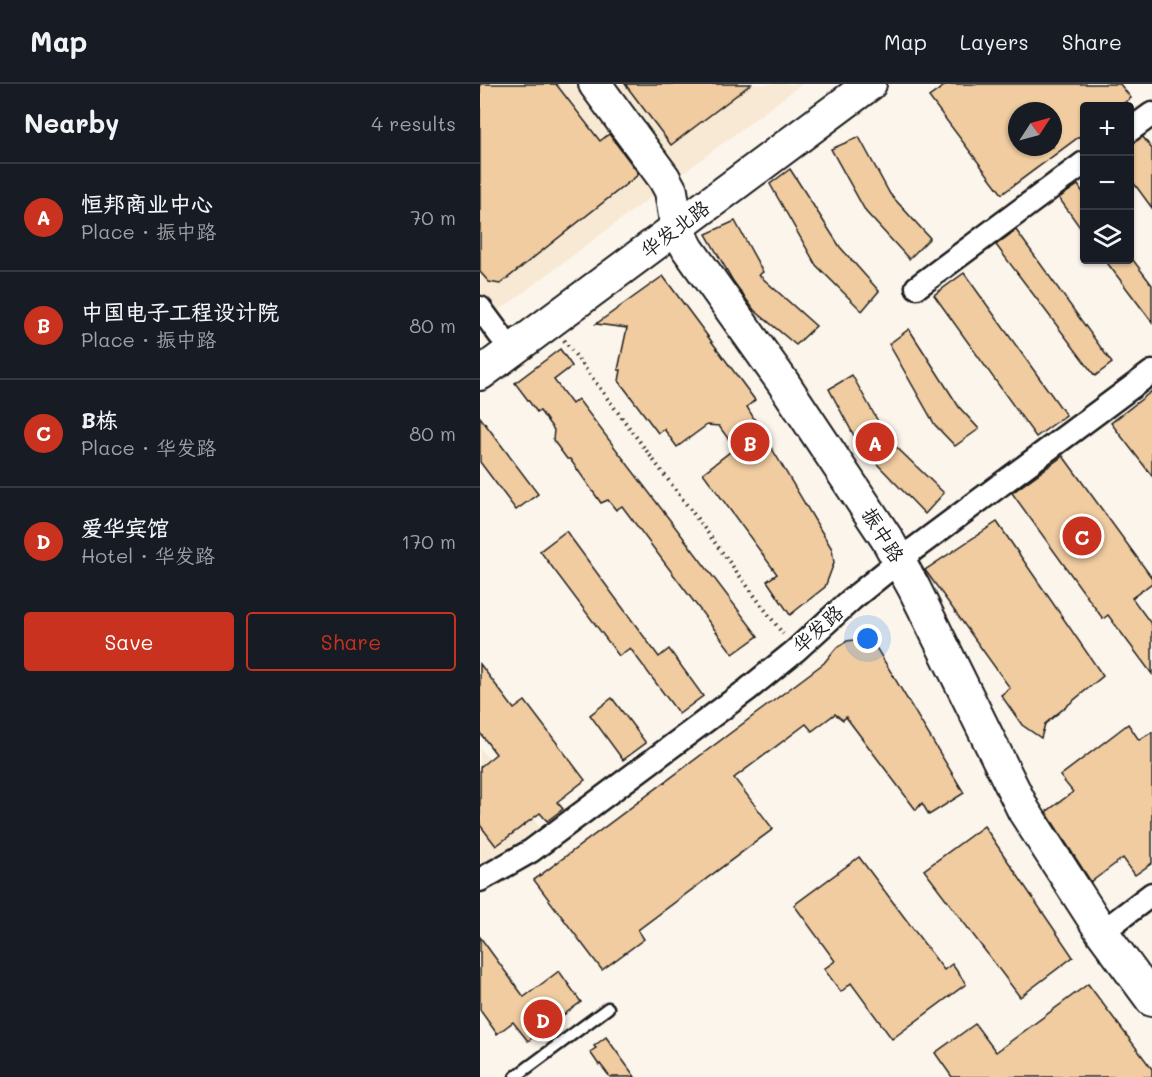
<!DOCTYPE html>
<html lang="en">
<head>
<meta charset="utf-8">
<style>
	body { margin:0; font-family:Mali,"LXGW WenKai TC",sans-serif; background:#20242c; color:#f1f3f6 }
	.controls { position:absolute; right:18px; top:18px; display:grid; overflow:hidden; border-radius:6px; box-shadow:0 2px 4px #0004 }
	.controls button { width:54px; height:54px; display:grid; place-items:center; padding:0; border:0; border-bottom:2px solid #363941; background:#171b24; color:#f1f3f6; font:30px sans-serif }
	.compass { position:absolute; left:528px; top:18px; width:54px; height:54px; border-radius:50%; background:#171b24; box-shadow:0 2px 4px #0004; rotate:54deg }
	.you { position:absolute; left:388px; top:555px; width:21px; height:21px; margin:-15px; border:4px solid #fff; border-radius:50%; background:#1a73e8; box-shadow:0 0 0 9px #1a73e833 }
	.badge { display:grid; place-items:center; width:39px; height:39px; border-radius:50%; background:#c8321e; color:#fff; font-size:20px; font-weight:700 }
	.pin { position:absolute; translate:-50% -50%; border:3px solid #fff; box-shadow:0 2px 6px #0006 }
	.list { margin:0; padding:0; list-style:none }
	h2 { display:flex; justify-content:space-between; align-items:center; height:78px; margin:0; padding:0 24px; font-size:26px }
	h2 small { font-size:20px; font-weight:400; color:#9ea1a6 }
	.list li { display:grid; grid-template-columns:39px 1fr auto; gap:18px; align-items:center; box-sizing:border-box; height:108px; padding:0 24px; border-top:2px solid #363941 }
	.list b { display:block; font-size:22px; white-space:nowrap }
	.list p { margin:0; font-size:20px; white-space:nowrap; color:#9ea1a6 }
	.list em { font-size:20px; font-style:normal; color:#9ea1a6 }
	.actions { display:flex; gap:12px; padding:18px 24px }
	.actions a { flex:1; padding:14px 0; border:2px solid #c8321e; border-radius:6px; text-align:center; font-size:21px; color:#c8321e }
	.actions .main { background:#c8321e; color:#fff }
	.icon { flex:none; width:33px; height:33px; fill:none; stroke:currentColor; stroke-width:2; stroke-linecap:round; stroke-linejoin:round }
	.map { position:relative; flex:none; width:672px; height:993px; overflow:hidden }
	header { display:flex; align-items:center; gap:36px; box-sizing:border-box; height:84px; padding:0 30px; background:#171b24; border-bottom:2px solid #363941 }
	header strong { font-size:28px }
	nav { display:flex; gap:33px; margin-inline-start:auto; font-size:21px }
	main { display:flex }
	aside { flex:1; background:#171b24 }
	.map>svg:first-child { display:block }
	.built { fill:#f8e9d5 }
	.building { fill:#f0cca0; stroke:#1c1c1c; stroke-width:1.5; fill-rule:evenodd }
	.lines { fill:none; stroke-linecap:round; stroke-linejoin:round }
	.lane-casing { stroke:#1c1c1c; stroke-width:15 }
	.street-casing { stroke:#1c1c1c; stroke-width:27 }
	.secondary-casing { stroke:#1c1c1c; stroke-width:36 }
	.path { stroke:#1c1c1c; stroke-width:4; stroke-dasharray:1.5 4.5; stroke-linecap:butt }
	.lane { stroke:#fff; stroke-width:10 }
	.street { stroke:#fff; stroke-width:22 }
	.secondary { stroke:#fff; stroke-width:32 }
	.labels { text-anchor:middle; stroke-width:5; stroke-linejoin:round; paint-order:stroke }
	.street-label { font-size:20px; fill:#1c1c1c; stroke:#fff }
</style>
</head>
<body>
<header>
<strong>Map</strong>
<nav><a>Map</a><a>Layers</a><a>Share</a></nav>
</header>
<main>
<aside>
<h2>Nearby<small>4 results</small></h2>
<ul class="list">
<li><span class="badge">A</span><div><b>恒邦商业中心</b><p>Place · 振中路</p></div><em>70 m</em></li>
<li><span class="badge">B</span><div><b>中国电子工程设计院</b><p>Place · 振中路</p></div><em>80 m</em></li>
<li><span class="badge">C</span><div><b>B栋</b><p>Place · 华发路</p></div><em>80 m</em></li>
<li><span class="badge">D</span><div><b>爱华宾馆</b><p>Hotel · 华发路</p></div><em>170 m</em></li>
</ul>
<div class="actions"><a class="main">Save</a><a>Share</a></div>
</aside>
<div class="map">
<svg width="672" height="993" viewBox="0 0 672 993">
	<rect width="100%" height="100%" fill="#fcf5ec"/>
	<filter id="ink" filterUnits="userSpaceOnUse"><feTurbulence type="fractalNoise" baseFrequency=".0167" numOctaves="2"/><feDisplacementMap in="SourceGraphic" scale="12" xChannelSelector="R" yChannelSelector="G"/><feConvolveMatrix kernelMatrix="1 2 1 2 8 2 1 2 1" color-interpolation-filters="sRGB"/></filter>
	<g filter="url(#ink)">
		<!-- built -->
		<g class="built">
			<polygon points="0,0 322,0 0,241"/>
			<polygon points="0,664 60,744 0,783"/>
		</g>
		<!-- building -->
		<g class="building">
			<polygon points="0,0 76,0 120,57 129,50 159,90 20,200 9,198 0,188"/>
			<polygon points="145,0 271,0 191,61"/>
			<path d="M467,0h173l11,14 -12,8h-35v27l-82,61 -73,-97zM537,27h36v36h-36z"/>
			<polygon points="379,53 410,110 450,154 429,175 386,128 351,65"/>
			<polygon points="663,53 672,65 672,124 650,94 650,59"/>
			<polygon points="310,85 360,163 399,207 382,227 336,181 290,100"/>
			<polygon points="598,101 604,110 604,149 579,114"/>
			<polygon points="255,137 283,188 279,191 336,242 316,261 274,226 253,197 226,150"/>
			<polygon points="536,146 632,279 615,292 516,161"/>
			<polygon points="625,176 653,176 672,201 672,238"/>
			<polygon points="484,189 586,331 556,353 454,211"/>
			<polygon points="183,192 275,316 267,323 352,465 354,479 345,503 310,531 287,497 297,490 223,389 255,364 239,342 227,341 197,363 184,345 178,349 139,297 141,286 138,286 147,244 116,240"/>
			<polygon points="429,245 479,323 499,345 475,362 455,341 409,260"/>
			<polygon points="80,265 92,282 74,296 92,320 98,315 278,552 253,570 142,422 136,426 128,416 121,419 90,375 87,375 73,356 74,346 60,327 57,328 35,299"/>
			<polygon points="372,291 408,355 464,409 445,430 379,361 349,305"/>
			<polygon points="672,307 672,392 631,339"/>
			<polygon points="0,333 58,410 36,426 0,378"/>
			<polygon points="583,372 672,494 672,499 652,514 672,541 672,590 628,531 623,535 532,409"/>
			<polygon points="517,438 623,592 565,640 561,654 542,641 521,611 530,604 445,486"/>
			<polygon points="86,447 179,573 189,565 223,612 199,630 150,564 139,572 60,467"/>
			<polygon points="380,555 394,560 484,709 449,731 442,719 436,726 366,633 363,636 355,630 332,647 326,640 254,694 293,745 158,846 164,855 122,886 54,796 344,579 356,564 367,557"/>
			<polygon points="0,580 34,625 45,617 105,696 77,718 83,725 67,737 60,729 16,762 0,741 0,683 16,670 0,649"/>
			<polygon points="132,614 166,659 143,676 110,631"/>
			<polygon points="648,640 659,656 672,648 672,779 655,791 643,774 611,798 566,728 593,708 580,692"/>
			<polygon points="504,742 593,873 540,913 444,786"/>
			<polygon points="379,773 464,886 472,880 486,900 412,955 371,899 361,908 344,885 355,877 314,821"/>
			<polygon points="0,853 44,913 79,887 101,918 48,957 33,938 17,950 0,926"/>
			<polygon points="608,900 672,985 672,993 472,993 455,969 495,940 516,968"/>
			<polygon points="126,953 155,993 130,993 120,980 119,981 110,968 116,964 114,962"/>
		</g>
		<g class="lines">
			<!-- lane casing -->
			<g class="lane-casing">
				<polyline id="lane" points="35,993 128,924"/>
			</g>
			<!-- street casing -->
			<g class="street-casing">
				<g id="street">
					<polyline points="650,46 672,30"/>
					<polyline points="437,203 604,79"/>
					<polyline points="0,224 20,251"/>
					<polyline points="0,796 51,767 267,606 315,567 372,515 434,465 672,288"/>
					<polyline points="622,848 672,810"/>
				</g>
			</g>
			<!-- secondary casing -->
			<g class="secondary-casing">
				<g id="secondary">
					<polyline points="115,0 184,94 191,107 197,144 208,165 302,297 407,455 434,504 544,727 622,848 672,916"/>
					<polyline points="0,290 390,0"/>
				</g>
			</g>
			<!-- path -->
			<polyline class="path" points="84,256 303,550"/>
			<!-- lane -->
			<use href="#lane" class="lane"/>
			<!-- street -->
			<use href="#street" class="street"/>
			<!-- secondary -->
			<use href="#secondary" class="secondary"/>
		</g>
	</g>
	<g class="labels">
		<!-- street labels -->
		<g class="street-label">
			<text transform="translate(195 145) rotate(-37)" y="7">华发北路</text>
			<text transform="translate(403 451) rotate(58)" y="7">振中路</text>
			<text transform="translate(338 545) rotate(-42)" y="7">华发路</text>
		</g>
	</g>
</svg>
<div class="controls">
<button>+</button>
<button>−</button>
<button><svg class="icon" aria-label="layers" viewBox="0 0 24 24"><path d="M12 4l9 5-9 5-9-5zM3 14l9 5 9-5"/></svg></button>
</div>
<svg class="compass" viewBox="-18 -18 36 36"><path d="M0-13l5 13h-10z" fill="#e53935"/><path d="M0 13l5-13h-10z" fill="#9ea1a6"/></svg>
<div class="you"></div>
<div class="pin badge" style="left:395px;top:358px">A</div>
<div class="pin badge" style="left:270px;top:358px">B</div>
<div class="pin badge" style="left:602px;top:452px">C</div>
<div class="pin badge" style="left:63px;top:935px">D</div>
</div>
</main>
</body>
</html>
